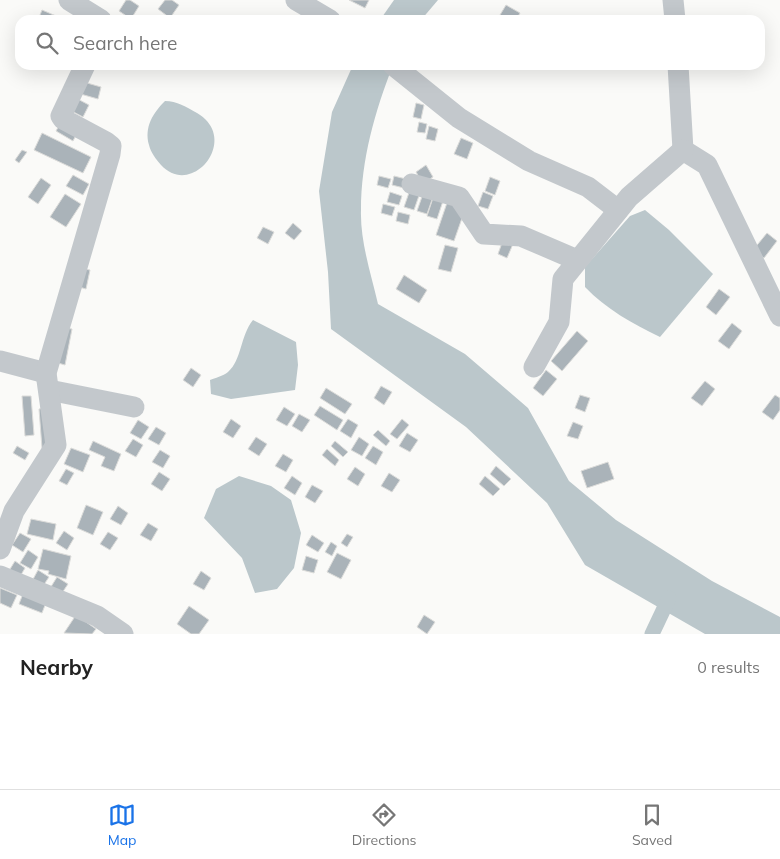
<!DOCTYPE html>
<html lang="en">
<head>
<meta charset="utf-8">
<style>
	body { margin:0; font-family:Mulish,sans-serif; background:#f2f2f2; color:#222 }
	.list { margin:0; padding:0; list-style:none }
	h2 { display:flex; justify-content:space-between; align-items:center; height:65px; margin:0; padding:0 20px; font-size:21px }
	h2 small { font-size:16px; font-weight:400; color:#767676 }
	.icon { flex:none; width:28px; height:28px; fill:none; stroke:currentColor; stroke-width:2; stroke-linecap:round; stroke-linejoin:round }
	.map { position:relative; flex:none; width:780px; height:634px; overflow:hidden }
	.search { position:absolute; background:#fff; box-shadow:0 5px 20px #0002; left:15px; right:15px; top:15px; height:55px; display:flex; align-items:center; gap:12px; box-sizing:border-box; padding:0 18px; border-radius:15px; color:#767676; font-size:19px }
	.sheet { height:155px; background:#fff }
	nav { display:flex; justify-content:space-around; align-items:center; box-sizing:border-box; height:70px; border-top:1px solid #e0e0e0; background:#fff; font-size:14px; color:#767676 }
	nav a { display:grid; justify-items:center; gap:2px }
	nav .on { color:#1a73e8 }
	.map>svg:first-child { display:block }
	.water { fill:#bbc7cb }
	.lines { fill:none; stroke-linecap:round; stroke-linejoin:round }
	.canal { stroke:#bbc7cb; stroke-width:15 }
	.building { fill:#aab3b9; stroke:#dcdcda }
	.minor { stroke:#c3c8cc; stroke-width:21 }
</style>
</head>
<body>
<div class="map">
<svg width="780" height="634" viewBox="0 0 780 634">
	<rect width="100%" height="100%" fill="#fafaf8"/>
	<!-- water -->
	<g class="water">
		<polygon points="394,0 438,0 421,20 380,20"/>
		<path d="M353,65h40c-18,46 -32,95 -32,145 -1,31 10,64 17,94l87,50 63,54 41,73 47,39 96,61 68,36v17h-75l-120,-69 -38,-62 -81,-76 -135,-98 -3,-57 -9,-81 13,-79z"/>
		<path d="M165,101c12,0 21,6 32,12 44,26 -5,86 -36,52 -5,-6 -10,-12 -12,-20 -5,-18 4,-32 16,-44z"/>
		<path d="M645,210l24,20 44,44 -53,63c-27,-13 -54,-28 -75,-50v-20l45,-51z"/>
		<path d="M253,320l43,22 2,23 -3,25 -64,9 -20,-5 -1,-14c5,-2 13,-4 18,-8 14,-12 12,-36 25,-52z"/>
		<polygon points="239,476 271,486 291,500 301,533 294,568 277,589 255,593 242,558 204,518 216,489"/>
	</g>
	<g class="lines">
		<!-- canal -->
		<polyline class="canal" points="652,634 669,598"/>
	</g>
	<!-- building -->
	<g class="building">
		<polygon points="126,0 130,0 139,6 131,19 119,11"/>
		<polygon points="165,0 172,0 179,5 170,18 158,9"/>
		<polygon points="349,0 369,0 365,8"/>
		<polygon points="506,5 520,13 516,20 497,20"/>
		<polygon points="42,10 56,16 54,20 38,20"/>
		<polygon points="80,81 101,87 98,99 77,93"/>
		<polygon points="72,96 89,105 83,117 66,108"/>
		<polygon points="416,103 424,105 421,119 413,117"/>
		<polygon points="62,120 79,129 73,141 56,131"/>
		<polygon points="419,122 427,124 425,133 417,132"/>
		<polygon points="429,126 438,129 435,141 426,139"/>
		<polygon points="42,133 91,157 83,173 34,150"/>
		<polygon points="461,138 473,143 467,159 454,154"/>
		<polygon points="22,150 27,152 19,163 15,160"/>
		<polygon points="426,165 433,177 423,183 416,172"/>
		<polygon points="73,175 89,184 83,195 66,186"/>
		<polygon points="379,176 391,179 388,188 377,185"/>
		<polygon points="394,176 406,179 404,188 392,185"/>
		<polygon points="490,177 500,181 495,195 485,191"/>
		<polygon points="41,178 51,185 38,204 28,197"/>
		<polygon points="412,184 422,187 414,210 404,207"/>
		<polygon points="425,188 435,191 427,214 417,211"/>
		<polygon points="390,192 402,196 399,205 387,202"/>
		<polygon points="435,192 445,195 437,219 427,216"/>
		<polygon points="483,192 493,196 488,209 478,206"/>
		<polygon points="65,194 81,204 66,227 50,217"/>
		<polygon points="450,194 468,201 454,241 436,235"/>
		<polygon points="383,204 395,207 392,216 381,213"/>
		<polygon points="398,212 410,215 408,224 396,221"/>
		<polygon points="293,223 302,231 294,240 285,233"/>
		<polygon points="263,227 274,232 268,244 257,238"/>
		<polygon points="767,233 777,241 764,258 753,250"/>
		<polygon points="503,240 513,244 507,258 498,254"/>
		<polygon points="445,245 458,248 451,272 438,269"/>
		<polygon points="79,268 90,270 86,289 76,286"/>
		<polygon points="404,275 427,290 419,303 396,289"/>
		<polygon points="719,289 730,297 716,315 706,307"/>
		<polygon points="732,323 742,331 729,349 718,341"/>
		<polygon points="65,328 72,329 65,365 58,363"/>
		<polygon points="577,331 588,341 562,371 551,361"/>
		<polygon points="191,368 201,375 193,387 183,380"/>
		<polygon points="546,370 557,379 543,396 533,388"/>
		<polygon points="705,381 715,389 702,406 691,398"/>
		<polygon points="381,386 392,392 384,405 374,398"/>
		<polygon points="326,388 352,404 345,414 320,398"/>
		<polygon points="580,395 590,398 585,412 575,408"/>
		<polygon points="775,395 780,398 780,410 773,420 762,412"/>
		<polygon points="22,396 31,396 34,435 25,436"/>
		<polygon points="320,406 343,420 337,430 314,415"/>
		<polygon points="284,407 295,414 287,426 276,420"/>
		<polygon points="48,408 51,448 42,448 39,409"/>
		<polygon points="299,414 310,420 302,432 292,426"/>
		<polygon points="231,419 241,426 233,438 223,432"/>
		<polygon points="348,419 358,425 351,438 340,431"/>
		<polygon points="402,419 409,425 397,439 390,434"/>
		<polygon points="138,420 149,427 141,439 130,433"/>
		<polygon points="573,422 583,426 578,439 567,436"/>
		<polygon points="156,427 166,433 159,445 148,439"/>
		<polygon points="378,430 390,441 386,446 373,435"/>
		<polygon points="407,433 418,440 410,452 399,446"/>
		<polygon points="256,437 267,444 259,456 248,449"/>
		<polygon points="359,437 369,444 362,456 351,450"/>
		<polygon points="133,439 143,445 136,457 125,451"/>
		<polygon points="93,441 121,454 114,471 101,466 105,457 89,450"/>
		<polygon points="335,441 348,452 343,457 331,446"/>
		<polygon points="17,446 29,453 25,460 13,453"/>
		<polygon points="373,446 383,452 376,465 365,458"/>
		<polygon points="71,448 90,455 83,472 64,464"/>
		<polygon points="327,449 339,460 335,466 322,455"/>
		<polygon points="160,450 170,456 163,468 152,462"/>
		<polygon points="283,454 293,460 286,472 275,466"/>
		<polygon points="608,462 614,479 587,488 581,471"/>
		<polygon points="496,466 511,479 504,486 490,474"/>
		<polygon points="355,467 365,474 358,486 347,479"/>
		<polygon points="66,469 74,473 67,485 59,481"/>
		<polygon points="159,472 170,479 162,491 151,484"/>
		<polygon points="389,473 400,480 392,492 381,486"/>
		<polygon points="292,476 302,483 295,495 284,488"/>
		<polygon points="485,476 500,489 493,496 479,484"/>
		<polygon points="312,485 323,491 315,503 305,497"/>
		<polygon points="86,505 103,512 93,535 77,528"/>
		<polygon points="118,506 128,513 121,525 110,519"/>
		<polygon points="31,519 56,524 53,540 27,534"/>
		<polygon points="148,523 158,529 151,541 140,535"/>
		<polygon points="64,531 74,538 67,550 56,543"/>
		<polygon points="108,532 118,538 110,550 100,544"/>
		<polygon points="20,533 31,539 23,552 12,545"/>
		<polygon points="347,534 353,537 347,547 341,543"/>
		<polygon points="312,535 324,543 318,552 306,545"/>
		<polygon points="331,542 337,546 332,556 325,552"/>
		<polygon points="43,549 71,556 66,579 48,574 49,571 38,569"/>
		<polygon points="28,550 38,557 31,569 20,563"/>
		<polygon points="337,553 351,560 341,579 327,572"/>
		<polygon points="306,556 318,560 314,573 302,570"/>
		<polygon points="15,561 25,568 18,580 7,574"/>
		<polygon points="38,570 49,577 41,589 31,583"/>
		<polygon points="201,571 211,578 204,590 193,584"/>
		<polygon points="57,577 68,584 60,596 49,590"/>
		<polygon points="0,588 17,595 11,608 0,603"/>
		<polygon points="24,591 47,600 42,613 19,604"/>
		<polygon points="189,606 209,620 199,634 191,634 177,624"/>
		<polygon points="76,615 96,629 92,634 64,633"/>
		<polygon points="424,615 435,622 427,634 417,627"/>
	</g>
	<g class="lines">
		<!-- minor -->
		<g class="minor">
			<polyline points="69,0 101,20"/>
			<polyline points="296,0 330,20"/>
			<polyline points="673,0 675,20"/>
			<polyline points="393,65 459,118 529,161 588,187 618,210"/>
			<polyline points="678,65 683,150 707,165 780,316"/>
			<polyline points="412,184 459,197 484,234 521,236 577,260"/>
			<polyline points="0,361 46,373"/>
			<polyline points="534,367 559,322 563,279 629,197 683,150"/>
			<polyline points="49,390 134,407"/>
			<polyline points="0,549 14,511 56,445 46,373 110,154 111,146 106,142 63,119 61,116 85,65"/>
			<polyline points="0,576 97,616 123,634"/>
		</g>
	</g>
</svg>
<div class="search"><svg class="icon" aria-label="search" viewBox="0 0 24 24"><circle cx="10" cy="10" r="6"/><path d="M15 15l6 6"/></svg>Search here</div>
</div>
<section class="sheet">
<h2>Nearby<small>0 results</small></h2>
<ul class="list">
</ul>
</section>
<nav>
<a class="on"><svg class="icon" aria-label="map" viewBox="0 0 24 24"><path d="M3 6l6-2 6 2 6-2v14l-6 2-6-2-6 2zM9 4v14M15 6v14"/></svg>Map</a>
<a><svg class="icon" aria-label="directions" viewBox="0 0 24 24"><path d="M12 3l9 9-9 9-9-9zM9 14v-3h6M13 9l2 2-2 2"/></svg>Directions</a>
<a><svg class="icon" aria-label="saved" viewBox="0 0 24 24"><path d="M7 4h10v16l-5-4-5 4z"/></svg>Saved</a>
</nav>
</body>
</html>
